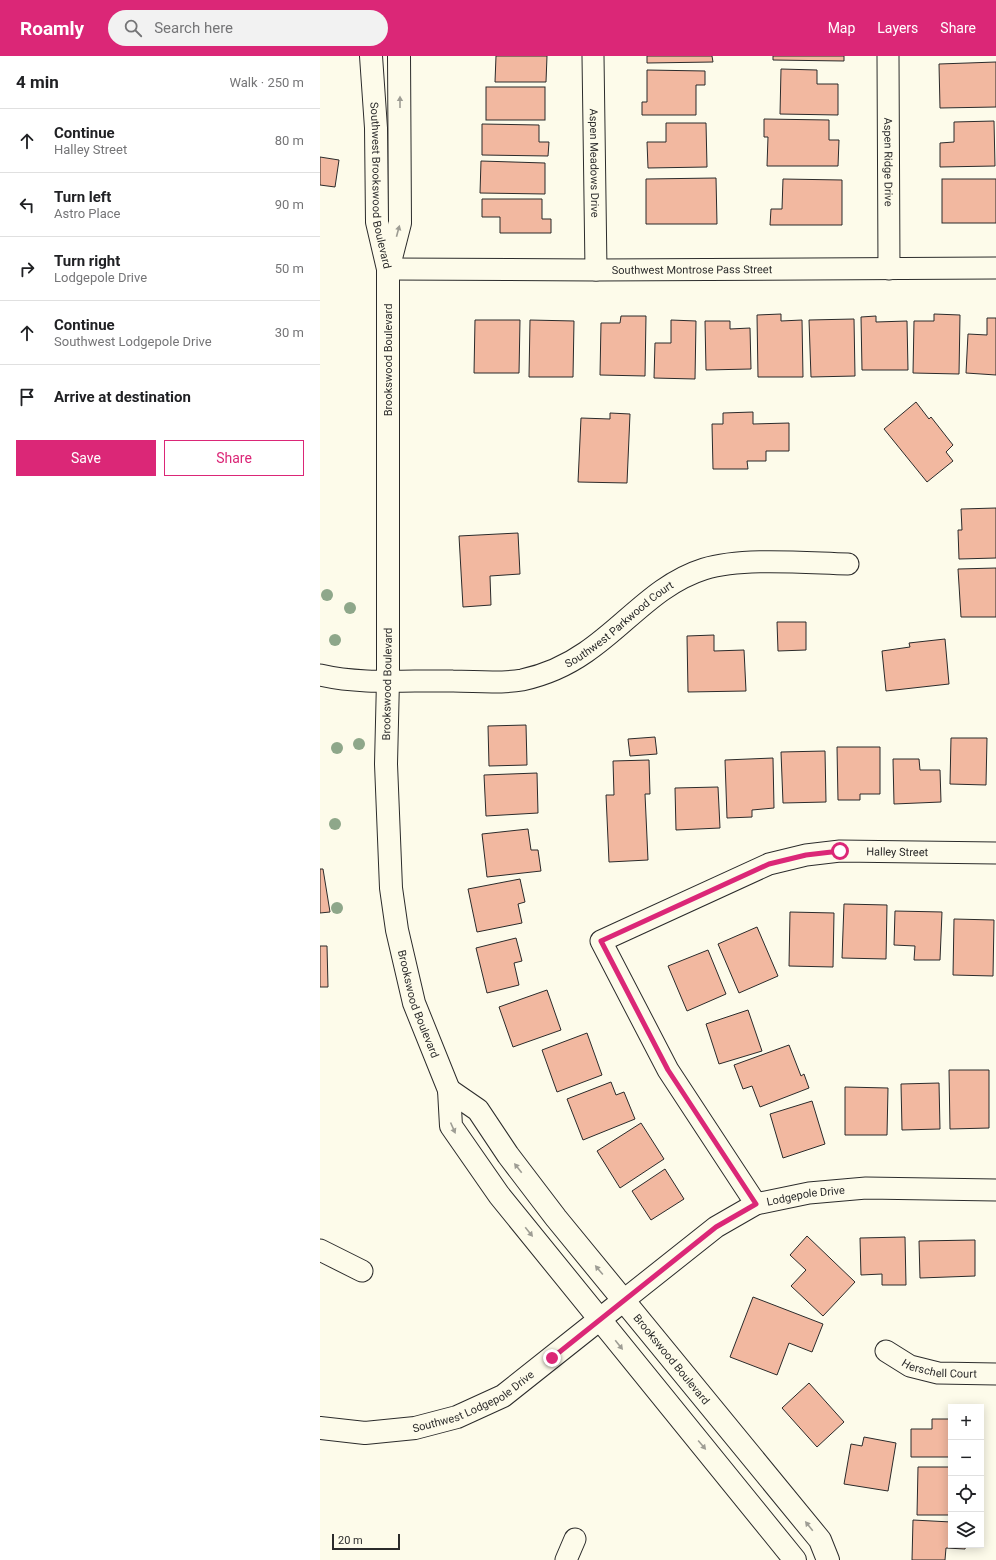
<!DOCTYPE html>
<html lang="en">
<head>
<meta charset="utf-8">
<style>
	body { margin:0; font-family:Roboto,sans-serif; background:#f2f2f2; color:#202124 }
	.controls { position:absolute; right:12px; bottom:12px; display:grid; overflow:hidden; border-radius:0px; box-shadow:0 2px 10px #0003 }
	.controls button { width:36px; height:36px; display:grid; place-items:center; padding:0; border:0; border-bottom:1px solid #e0e0e0; background:#fff; color:#202124; font:20px sans-serif }
	.scale { position:absolute; left:12px; bottom:10px; width:68px; box-sizing:border-box; padding-left:4px; border:2px solid #2b2b2b; border-top:0; font-size:11px; line-height:14px; white-space:nowrap; color:#2b2b2b; -webkit-text-stroke:3px #fdfbea; paint-order:stroke }
	.stop { position:absolute; width:12px; height:12px; margin:-9px; border:3px solid #db2777; border-radius:50%; background:#fff }
	.stop.end { background:#db2777; border-color:#fff; box-shadow:0 1px 4px #0008 }
	.list { margin:0; padding:0; list-style:none }
	h2 { display:flex; justify-content:space-between; align-items:center; height:52px; margin:0; padding:0 16px; font-size:17px }
	h2 small { font-size:13px; font-weight:400; color:#757577 }
	.list li { display:grid; grid-template-columns:26px 1fr auto; gap:12px; align-items:center; box-sizing:border-box; height:64px; padding:0 16px; border-top:1px solid #e0e0e0 }
	.list b { display:block; font-size:15px; white-space:nowrap }
	.list p { margin:0; font-size:13px; white-space:nowrap; color:#757577 }
	.list em { font-size:13px; font-style:normal; color:#757577 }
	.actions { display:flex; gap:8px; padding:12px 16px }
	.actions a { flex:1; padding:9px 0; border:1px solid #db2777; border-radius:0px; text-align:center; font-size:14px; color:#db2777 }
	.actions .main { background:#db2777; color:#fff }
	.icon { flex:none; width:22px; height:22px; fill:none; stroke:currentColor; stroke-width:2; stroke-linecap:round; stroke-linejoin:round }
	.map { position:relative; flex:none; width:676px; height:1504px; overflow:hidden }
	header { display:flex; align-items:center; gap:24px; box-sizing:border-box; height:56px; padding:0 20px; background:#db2777; color:#fff }
	header strong { font-size:19px }
	nav { display:flex; gap:22px; margin-inline-start:auto; font-size:14px }
	.search { width:280px; height:36px; background:#f2f2f2; display:flex; align-items:center; gap:10px; box-sizing:border-box; padding:0 14px; border-radius:22px; color:#757577; font-size:15px }
	main { display:flex }
	aside { flex:1; background:#fff }
	.map>svg:first-child { display:block }
	.building { fill:#f2b8a0; stroke:#2b2b2b }
	.lines { fill:none; stroke-linecap:round; stroke-linejoin:round }
	.street-casing { stroke:#2b2b2b; stroke-width:23 }
	.secondary-casing { stroke:#2b2b2b; stroke-width:24 }
	.street { stroke:#fdfbea; stroke-width:21 }
	.secondary { stroke:#fdfbea; stroke-width:22 }
	.tree { fill:#8ea78a }
	.oneway { fill:#9e9d94 }
	.route { stroke:#db2777; stroke-width:5 }
	.labels { text-anchor:middle; stroke-width:3; stroke-linejoin:round; paint-order:stroke }
	.street-label { font-size:11px; fill:#2b2b2b; stroke:#fdfbea }
</style>
</head>
<body>
<header>
<strong>Roamly</strong>
<div class="search"><svg class="icon" aria-label="search" viewBox="0 0 24 24"><circle cx="10" cy="10" r="6"/><path d="M15 15l6 6"/></svg>Search here</div>
<nav><a>Map</a><a>Layers</a><a>Share</a></nav>
</header>
<main>
<aside>
<h2>4 min<small>Walk · 250 m</small></h2>
<ul class="list">
<li><svg class="icon" aria-label="ahead" viewBox="0 0 24 24"><path d="M12 20V5M6 11l6-6 6 6"/></svg><div><b>Continue</b><p>Halley Street</p></div><em>80 m</em></li>
<li><svg class="icon" aria-label="left" viewBox="0 0 24 24"><path d="M17 20v-9H6M10 6l-5 5 5 5"/></svg><div><b>Turn left</b><p>Astro Place</p></div><em>90 m</em></li>
<li><svg class="icon" aria-label="right" viewBox="0 0 24 24"><path d="M7 20v-9h11M14 6l5 5-5 5"/></svg><div><b>Turn right</b><p>Lodgepole Drive</p></div><em>50 m</em></li>
<li><svg class="icon" aria-label="ahead" viewBox="0 0 24 24"><path d="M12 20V5M6 11l6-6 6 6"/></svg><div><b>Continue</b><p>Southwest Lodgepole Drive</p></div><em>30 m</em></li>
<li><svg class="icon" aria-label="arrive" viewBox="0 0 24 24"><path d="M6 21V4h12l-3 4 3 4H6"/></svg><div><b>Arrive at destination</b></div></li>
</ul>
<div class="actions"><a class="main">Save</a><a>Share</a></div>
</aside>
<div class="map">
<svg width="676" height="1504" viewBox="0 0 676 1504">
	<rect width="100%" height="100%" fill="#fdfbea"/>
	<!-- building -->
	<g class="building">
		<polygon points="176,0 227,0 226,26 175,26"/>
		<polygon points="327,0 392,0 393,6 327,7"/>
		<polygon points="453,0 524,0 524,5 453,4"/>
		<polygon points="676,6 676,51 620,52 619,8"/>
		<polygon points="461,13 497,14 497,28 518,28 518,59 460,58"/>
		<polygon points="327,14 385,15 385,29 376,29 376,59 322,59 322,46 327,46"/>
		<rect x="166" y="31" width="59" height="33"/>
		<polygon points="444,63 509,64 509,84 519,84 518,110 447,110 448,81 444,81"/>
		<polygon points="674,65 675,110 620,111 620,87 634,86 634,66"/>
		<polygon points="346,67 386,67 387,111 328,112 327,86 346,86"/>
		<polygon points="162,68 219,69 219,86 229,86 228,100 162,99"/>
		<polygon points="0,101 19,104 15,131 0,129"/>
		<polygon points="161,105 225,107 225,138 160,137"/>
		<polygon points="396,122 397,168 326,168 326,123"/>
		<polygon points="463,123 522,124 522,169 450,169 451,153 462,153"/>
		<rect x="622" y="123" width="54" height="44"/>
		<polygon points="162,143 222,143 222,163 231,163 231,177 180,177 180,161 162,161"/>
		<polygon points="461,258 461,265 482,264 483,321 438,321 437,259"/>
		<polygon points="614,258 640,259 639,318 593,317 594,265 614,265"/>
		<polygon points="301,260 326,260 325,320 280,319 281,267 300,267"/>
		<polygon points="556,260 556,266 587,265 588,314 542,314 541,261"/>
		<polygon points="667,262 676,262 676,319 646,317 648,278 667,279"/>
		<polygon points="534,263 535,320 491,321 489,264"/>
		<polygon points="155,264 200,264 199,317 154,317"/>
		<polygon points="210,264 254,265 253,321 209,321"/>
		<polygon points="351,264 376,265 375,323 334,322 335,287 351,287"/>
		<polygon points="385,265 410,265 410,273 430,272 431,313 386,314"/>
		<polygon points="596,346 609,363 611,361 633,389 626,396 633,405 607,426 564,373"/>
		<polygon points="433,356 433,368 469,367 469,395 446,395 446,405 427,405 428,413 393,413 392,368 403,368 403,357"/>
		<polygon points="290,357 310,358 307,427 258,426 261,362 290,363"/>
		<polygon points="676,452 676,502 639,503 638,474 642,474 641,453"/>
		<polygon points="198,477 200,518 170,520 171,549 143,551 139,480"/>
		<polygon points="676,512 676,561 641,561 638,513"/>
		<polygon points="457,566 486,566 486,594 458,595"/>
		<polygon points="394,579 394,595 424,594 426,635 368,636 367,580"/>
		<polygon points="625,583 629,628 566,635 562,595 590,591 589,587"/>
		<polygon points="206,669 207,709 169,710 168,670"/>
		<polygon points="335,681 337,698 310,700 308,683"/>
		<polygon points="631,682 667,682 666,729 630,728"/>
		<polygon points="517,691 560,691 560,738 540,738 540,744 518,744"/>
		<polygon points="505,695 506,746 463,747 461,696"/>
		<polygon points="453,702 454,752 432,754 432,761 407,762 405,704"/>
		<polygon points="573,703 599,703 600,714 620,714 621,746 574,748"/>
		<polygon points="329,704 330,738 325,738 328,804 289,806 286,739 294,739 293,705"/>
		<polygon points="217,717 218,757 166,760 164,719"/>
		<polygon points="398,731 400,772 356,774 355,732"/>
		<polygon points="208,773 211,794 218,794 221,815 167,821 162,778"/>
		<polygon points="0,813 3,813 10,856 0,857"/>
		<polygon points="200,823 205,846 198,848 202,867 157,876 148,833"/>
		<polygon points="524,848 567,849 566,903 522,902"/>
		<polygon points="575,855 622,856 620,904 594,904 595,890 574,889"/>
		<polygon points="470,856 514,857 513,911 469,910"/>
		<polygon points="634,863 674,864 673,920 633,919"/>
		<polygon points="437,871 458,920 419,937 398,888"/>
		<polygon points="196,882 202,905 194,907 199,929 167,937 156,892"/>
		<polygon points="0,890 7,890 8,931 0,931"/>
		<polygon points="388,894 406,938 367,955 348,910"/>
		<polygon points="227,934 241,974 193,991 179,951"/>
		<polygon points="428,954 442,995 399,1008 386,968"/>
		<polygon points="267,977 282,1019 237,1036 222,994"/>
		<polygon points="469,989 481,1020 484,1018 489,1032 440,1051 432,1030 423,1033 414,1009"/>
		<polygon points="629,1014 669,1014 669,1072 630,1073"/>
		<polygon points="291,1026 296,1039 304,1036 315,1063 263,1084 247,1043"/>
		<polygon points="619,1027 620,1073 582,1074 581,1028"/>
		<polygon points="525,1031 568,1032 567,1079 525,1079"/>
		<polygon points="492,1045 505,1088 463,1102 450,1058"/>
		<polygon points="321,1067 344,1103 300,1132 277,1095"/>
		<polygon points="345,1113 364,1143 331,1164 312,1135"/>
		<polygon points="487,1180 535,1226 503,1260 471,1230 486,1214 470,1199"/>
		<polygon points="585,1181 586,1229 562,1229 562,1218 541,1219 540,1182"/>
		<polygon points="655,1184 655,1220 600,1222 599,1185"/>
		<polygon points="433,1241 503,1268 492,1296 469,1287 457,1319 410,1301"/>
		<polygon points="489,1327 524,1366 497,1391 462,1352"/>
		<polygon points="612,1363 631,1363 631,1401 591,1401 591,1373 612,1373"/>
		<polygon points="544,1381 576,1387 568,1435 524,1428 531,1388 542,1390"/>
		<polygon points="598,1411 631,1411 631,1459 597,1459"/>
		<polygon points="593,1464 631,1466 631,1489 646,1489 645,1493 626,1492 625,1504 592,1504"/>
	</g>
	<g class="lines">
		<!-- street casing -->
		<g class="street-casing">
			<g id="street">
				<path id="s1" d="M273,0l3,214"/>
				<path id="s2" d="M568,0l1,213"/>
				<path id="s3" d="M68,213l208,1 400,-2"/>
				<path id="s4" d="M0,619c42,10 89,5 133,6 22,0 47,3 69,-1 23,-5 44,-14 64,-28 40,-27 70,-68 118,-83 39,-12 102,-6 144,-5"/>
				<path id="s5" d="M436,1148l-88,-134 -67,-129 168,-77 37,-9 34,-4 156,2"/>
				<polyline points="0,1194 42,1215"/>
				<path id="s6" d="M304,1244l92,-73 40,-23 53,-11 57,-5 130,2"/>
				<path id="s7" d="M566,1295l24,15 28,7 58,1"/>
				<polyline points="246,1504 255,1483"/>
			</g>
		</g>
		<!-- secondary casing -->
		<g class="secondary-casing">
			<g id="secondary">
				<path id="s8" d="M51,0l5,72 1,94 11,47v411l-2,84 5,124 6,42 17,73 35,87 2,36 48,69 296,365"/>
				<polyline points="69,210 80,167 79,0"/>
				<path id="s9" d="M129,1034l29,20 30,45 48,63 264,322 8,20"/>
				<path id="s10" d="M0,1372l45,5 50,-5 42,-11 46,-21 121,-96"/>
			</g>
		</g>
		<!-- street -->
		<use href="#street" class="street"/>
		<!-- secondary -->
		<use href="#secondary" class="secondary"/>
	</g>
	<!-- trees -->
	<g class="tree">
		<circle cx="7" cy="539" r="6"/>
		<circle cx="30" cy="552" r="6"/>
		<circle cx="15" cy="584" r="6"/>
		<circle cx="39" cy="688" r="6"/>
		<circle cx="17" cy="692" r="6"/>
		<circle cx="15" cy="768" r="6"/>
		<circle cx="17" cy="852" r="6"/>
	</g>
	<!-- one-way arrows -->
	<defs><path id="oneway-solid" d="M-6-.8H1V-3.2L6.5 0L1 3.2V.8H-6Z"/></defs>
	<g class="oneway">
		<use href="#oneway-solid" transform="translate(80 46) rotate(-90)"/>
		<use href="#oneway-solid" transform="translate(78 175) rotate(-75)"/>
		<use href="#oneway-solid" transform="translate(133 1072) rotate(66)"/>
		<use href="#oneway-solid" transform="translate(198 1112) rotate(-128)"/>
		<use href="#oneway-solid" transform="translate(209 1176) rotate(51)"/>
		<use href="#oneway-solid" transform="translate(279 1214) rotate(-130)"/>
		<use href="#oneway-solid" transform="translate(299 1289) rotate(51)"/>
		<use href="#oneway-solid" transform="translate(382 1389) rotate(50)"/>
		<use href="#oneway-solid" transform="translate(489 1470) rotate(-129)"/>
	</g>
	<g class="lines">
		<!-- route -->
		<polyline class="route" points="232,1302 396,1171 436,1148 348,1014 281,885 449,808 486,799 520,795"/>
	</g>
	<g class="labels">
		<!-- street labels -->
		<g class="street-label">
			<text dy="4" stroke="none"><textPath href="#s2" startOffset="106">Aspen Ridge Drive</textPath></text>
			<text dy="4" stroke="none"><textPath href="#s1" startOffset="107">Aspen Meadows Drive</textPath></text>
			<text dy="4" stroke="none"><textPath href="#s8" startOffset="130">Southwest Brookswood Boulevard</textPath></text>
			<text dy="4" stroke="none"><textPath href="#s3" startOffset="304">Southwest Montrose Pass Street</textPath></text>
			<text transform="translate(68 304) rotate(-90)" y="4">Brookswood Boulevard</text>
			<text dy="4" stroke="none"><textPath href="#s4" startOffset="316">Southwest Parkwood Court</textPath></text>
			<text transform="translate(67 628) rotate(-89)" y="4">Brookswood Boulevard</text>
			<text dy="4" stroke="none"><textPath href="#s5" startOffset="620">Halley Street</textPath></text>
			<text dy="4" stroke="none"><textPath href="#s8" startOffset="953">Brookswood Boulevard</textPath></text>
			<text dy="4" stroke="none"><textPath href="#s6" startOffset="214">Lodgepole Drive</textPath></text>
			<text dy="4" stroke="none"><textPath href="#s9" startOffset="351">Brookswood Boulevard</textPath></text>
			<text dy="4" stroke="none"><textPath href="#s7" startOffset="58">Herschell Court</textPath></text>
			<text dy="4" stroke="none"><textPath href="#s10" startOffset="160">Southwest Lodgepole Drive</textPath></text>
		</g>
	</g>
</svg>
<div class="controls">
<button>+</button>
<button>−</button>
<button><svg class="icon" aria-label="locate" viewBox="0 0 24 24"><circle cx="12" cy="12" r="6"/><path d="M12 2v4M12 18v4M2 12h4M18 12h4"/></svg></button>
<button><svg class="icon" aria-label="layers" viewBox="0 0 24 24"><path d="M12 4l9 5-9 5-9-5zM3 14l9 5 9-5"/></svg></button>
</div>
<div class="scale">20 m</div>
<div class="stop" style="left:520px;top:795px"></div>
<div class="stop end" style="left:232px;top:1302px"></div>
</div>
</main>
</body>
</html>
